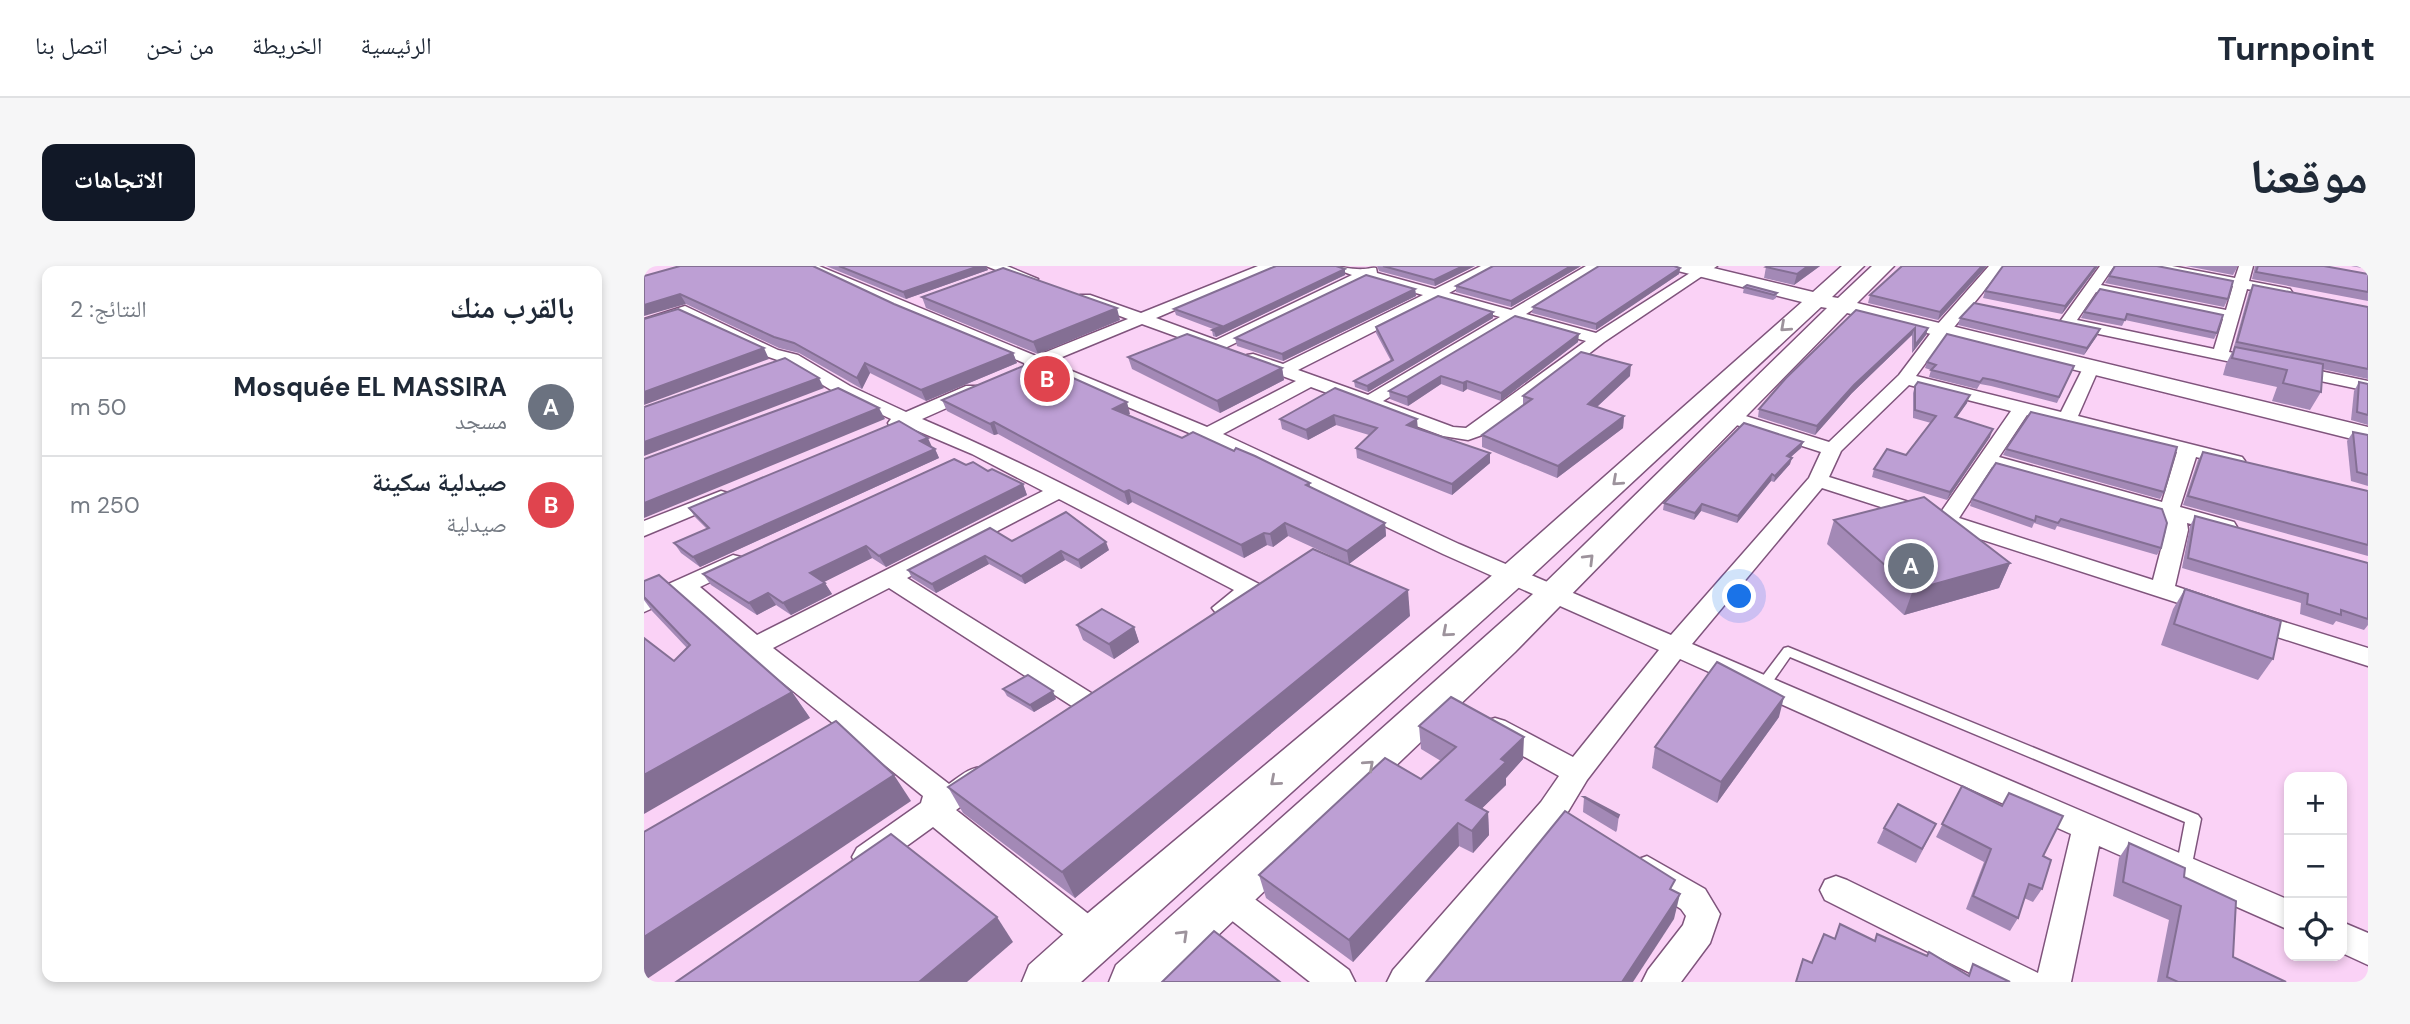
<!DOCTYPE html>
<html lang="ar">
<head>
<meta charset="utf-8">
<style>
	body { margin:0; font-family:"DM Sans","Noto Naskh Arabic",sans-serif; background:#f6f6f7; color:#1f2937; direction:rtl }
	.controls { position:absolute; right:21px; bottom:21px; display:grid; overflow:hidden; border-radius:14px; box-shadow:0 4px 10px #0003 }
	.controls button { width:63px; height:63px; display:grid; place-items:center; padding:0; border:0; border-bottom:2px solid #e0e1e3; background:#fff; color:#1f2937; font:35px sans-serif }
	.you { position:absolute; left:1096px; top:331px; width:24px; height:24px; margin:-18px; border:5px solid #fff; border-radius:50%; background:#1a73e8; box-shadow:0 0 0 10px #1a73e833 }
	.badge { display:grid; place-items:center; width:46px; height:46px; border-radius:50%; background:#111827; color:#fff; font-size:23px; font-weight:700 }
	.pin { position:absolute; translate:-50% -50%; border:4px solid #fff; box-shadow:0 2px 7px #0006 }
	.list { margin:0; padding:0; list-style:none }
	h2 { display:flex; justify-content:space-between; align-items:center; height:91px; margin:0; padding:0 28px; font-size:30px }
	h2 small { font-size:23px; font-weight:400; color:#747a83 }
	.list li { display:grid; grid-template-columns:46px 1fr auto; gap:21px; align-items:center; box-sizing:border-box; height:98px; padding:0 28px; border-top:2px solid #e0e1e3 }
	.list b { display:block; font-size:26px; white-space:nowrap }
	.list p { margin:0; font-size:23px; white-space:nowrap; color:#747a83 }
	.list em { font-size:23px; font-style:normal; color:#747a83 }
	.icon { flex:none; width:38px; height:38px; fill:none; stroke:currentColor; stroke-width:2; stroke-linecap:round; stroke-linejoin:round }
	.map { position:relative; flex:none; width:1724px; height:716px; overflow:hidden; direction:ltr; border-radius:14px }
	header { display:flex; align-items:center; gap:42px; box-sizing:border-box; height:98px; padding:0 35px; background:#fff; border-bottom:2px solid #e0e1e3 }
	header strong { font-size:33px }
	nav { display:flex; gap:38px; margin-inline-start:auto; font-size:24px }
	.intro { display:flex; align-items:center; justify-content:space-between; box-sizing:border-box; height:168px; padding:0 42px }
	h1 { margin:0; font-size:49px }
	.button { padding:18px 32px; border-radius:14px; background:#111827; color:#fff; font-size:24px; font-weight:700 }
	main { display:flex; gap:42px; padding:0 42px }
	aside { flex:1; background:#fff; border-radius:14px; box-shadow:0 4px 10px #0003 }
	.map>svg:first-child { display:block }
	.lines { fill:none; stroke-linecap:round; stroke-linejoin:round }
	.lane-casing { stroke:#7f547c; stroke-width:3 }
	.street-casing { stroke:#7f547c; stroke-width:3 }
	.secondary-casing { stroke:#7f547c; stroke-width:3 }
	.lane { fill:#fff; fill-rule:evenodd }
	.street { fill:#fff; fill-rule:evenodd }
	.secondary { fill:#fff; fill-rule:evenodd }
	.wall { fill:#a389b6 }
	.shaded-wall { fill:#846f94 }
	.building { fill:#bd9fd4; stroke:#846f94; stroke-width:2 }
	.oneway { stroke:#9d939c }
</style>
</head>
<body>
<header>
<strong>Turnpoint</strong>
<nav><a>الرئيسية</a><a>الخريطة</a><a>من نحن</a><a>اتصل بنا</a></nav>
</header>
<div class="intro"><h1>موقعنا</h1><a class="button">الاتجاهات</a></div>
<main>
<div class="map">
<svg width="1724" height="716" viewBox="0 0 1724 716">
	<rect width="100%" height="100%" fill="#fad2f6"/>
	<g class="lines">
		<!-- lane casing -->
		<g class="lane-casing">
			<polygon id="lane" points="1144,381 1554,549 1557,553 1546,608 1540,610 1534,608 1532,603 1541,556 1146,391 1125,421 1115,421 1113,418 1115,415 1140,382"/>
		</g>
		<!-- street casing -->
		<g class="street-casing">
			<g id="street">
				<path d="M156,0h19l217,90 92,-37 -48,-18 -2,-3 2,-3h10l51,18 117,-47h19l-121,52 60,22 136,-65 -24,-9c12,0 26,4 36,3 4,0 8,-2 12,-1l1,5 58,16 46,-23h18l-50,27 62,17 75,-44h17l-77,48 70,19 105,-67h16l-113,76 -119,92 -17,6 -25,-4 -132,-49 -88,47 236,110 212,91 138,-157 12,-26 -97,-31 -3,-4 3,-4h12l93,29 70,-67 37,-49 53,-60h14c-28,38 -60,72 -87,110l145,36 22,-44 8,-5 8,5 -21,48 164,41 3,4 -10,6 -39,-10 -16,50 54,15 3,5 -3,5 -8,1 -39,-10 1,7 -13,56 44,15 4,5 -4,5 -8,3 -8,-3 -381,-123 -130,156 597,256v30l-190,-84 -28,136h-83l-163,-82 -5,-10 5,-10 11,-4 11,4 191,93 33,-139 -391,-175 -93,121 -24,40 -136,162h-40l6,-12 148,-168 18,-26 -74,-41 -4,-7 4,-7 10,-3 10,3 68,36 86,-107 -216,-96 -242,-116 -165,-70h-11l-1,-5zM722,13l57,16 -140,69 -30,-10 -6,1 -2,4 2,4 49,18 -89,46 -157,-65 92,-38 69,25h12zM794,33l62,18 -132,78 -70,-25zM871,55l71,20 -120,87 -13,-1 -70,-26zM1265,119l102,26 -70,101 -112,-35 12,-26zM1383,149l150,37 -15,50 -163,-45zM1348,201l168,48 6,15 -13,50 -194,-62z"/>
				<polygon points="342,0 363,0 394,13 392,16 382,16"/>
				<path d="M1456,0h14l-13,19 125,25 7,-24 -83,-16 -7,-4h29l63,12 4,-12h14l-4,15 41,8 2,3 -7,4 -38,-7 -18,63 139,29v10l-307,-65 -2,-3zM1452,26l127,27 -9,30 -137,-29z"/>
				<path d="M41,40l93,44 20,5 52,31 56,26 60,-26h12l3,4 -3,4 -56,25c115,49 225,108 337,165l4,5c-9,14 -31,29 -47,24l-4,-5 22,-18 -175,-91 -152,79 189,118 4,7 -4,7 -9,3 -9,-3 -189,-122 -116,60 176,136c14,-10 25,-21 42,-15l5,8 -5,8 -35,25 149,117 5,11 -5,11 -12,4 -12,-4 -148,-122 -54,39 -11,4 -11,-4 -5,-9 5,-9 64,-45 2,-7 -177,-143 -64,-58 -38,17v-17l89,-40 8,2 3,5 -3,5 -41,20 57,48 286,-144 -71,-37 -66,-28 -9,3 -7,-2 -2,-4 3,-4 -53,-25 -52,-31 -20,-7 -82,-40 -40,13v-10z"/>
				<polygon points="77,225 84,227 87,231 84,235 0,270 0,255"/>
				<polygon points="1605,345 1724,382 1724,400 1596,359 1593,353 1596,347"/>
				<polygon points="1003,590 1061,623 1076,648 1066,677 1037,716 998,716 1004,704 1039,659 1042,650 1037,643 992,614 987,604 992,594"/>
				<polygon points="580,615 592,619 705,704 711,716 666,716 568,639 564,629 568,619"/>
				<polygon points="1698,656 1724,667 1724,699 1698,687"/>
			</g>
		</g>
		<!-- secondary casing -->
		<g class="secondary-casing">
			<polygon id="secondary" points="1027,0 1061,0 1169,26 1198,0 1220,0 1188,31 1194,32 1228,0 1250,0 1213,37 1724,161 1724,177 1203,47 871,386 525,716 465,716 472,699 898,320 1183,42 1177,41 881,316 437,716 378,716 385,699 432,657 857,302 1158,36 1030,4"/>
		</g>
		<!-- lane -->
		<use href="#lane" class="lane"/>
		<!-- street -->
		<use href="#street" class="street"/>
		<!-- secondary -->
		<use href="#secondary" class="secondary"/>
	</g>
	<!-- wall -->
	<g class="wall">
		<polygon points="182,0 342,0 344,4 262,33"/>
		<polygon points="733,0 831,0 791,20 735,5"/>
		<polygon points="937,0 867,41 812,26 812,20"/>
		<polygon points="1176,0 1150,19 1120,12 1122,1"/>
		<polygon points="1343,0 1294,54 1224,37 1226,29"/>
		<polygon points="1454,0 1418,48 1339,32 1341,25"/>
		<polygon points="1542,0 1594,0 1589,9"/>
		<polygon points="1611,0 1680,0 1724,8 1724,35 1608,13"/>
		<polygon points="1707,0 1724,0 1724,3"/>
		<polygon points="1036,2 1035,8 952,64 888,47 889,41"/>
		<polygon points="701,3 701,9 572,71 569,70 568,64 569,63 532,49 530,43"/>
		<polygon points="0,10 250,38 369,87 373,97 282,135 226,107 218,123 155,87 135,82 42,38"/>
		<polygon points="1465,10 1584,33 1580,41 1461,17"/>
		<polygon points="1609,19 1724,41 1724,113 1678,103 1677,126 1666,144 1628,135 1633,121 1579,109 1582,98 1589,84 1605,26"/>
		<polygon points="1100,21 1133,27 1132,32 1129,34 1099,27"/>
		<polygon points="771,23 772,30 639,95 593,80 591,72"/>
		<polygon points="1456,23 1573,67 1570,73 1481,54 1478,60 1437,52 1440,46"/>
		<polygon points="278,31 476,54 394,88 282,42"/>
		<polygon points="1212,44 1284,62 1282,69 1268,87 1268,69 1208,127 1171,169 1114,151 1115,143"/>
		<polygon points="849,46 849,52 724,126 711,121 710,115 747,95 732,67 732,61"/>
		<polygon points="871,50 934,76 857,135 823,123 819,126 797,118 764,140 746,133 745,125"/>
		<polygon points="1316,52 1456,63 1453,70 1440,89 1314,59"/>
		<polygon points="484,91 638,102 640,114 576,147 488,103"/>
		<polygon points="1283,96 1430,100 1413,137 1347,120 1336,118 1333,123 1285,111 1287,104 1281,102"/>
		<polygon points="986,110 953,141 980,150 979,162 913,212 838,181 838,169 879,140 879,130"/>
		<polygon points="1715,116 1724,118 1724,159 1707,154 1710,125"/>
		<polygon points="1271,120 1323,137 1313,151 1346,171 1303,234 1228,211 1230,203 1262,189 1287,157 1269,152 1269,127"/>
		<polygon points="691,122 774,163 846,187 846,197 808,229 713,192 712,182 725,169 692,159 664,174 638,163 636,153"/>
		<polygon points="298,134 486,148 484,149 538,172 590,185 666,217 666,221 741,257 742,270 705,298 644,270 629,281 623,279 600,292 488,236 484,239 354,168 350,169 303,145"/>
		<polygon points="1709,166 1724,169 1724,220 1707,215 1703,175"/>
		<polygon points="1159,176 1157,182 1147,191 1146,198 1130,216 1127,215 1093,257 1057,245 1050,254 1019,244 1020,237"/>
		<polygon points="287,181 291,183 295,192 56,301 37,287 30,277 63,263 51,251 45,242 288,181"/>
		<polygon points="1362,183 1520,226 1516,233 1359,189"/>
		<polygon points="1559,186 1724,225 1724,290 1539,239 1554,194"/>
		<polygon points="1352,197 1517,282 1513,289 1413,260 1411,264 1390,257 1388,262 1326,240 1328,233"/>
		<polygon points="322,199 344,205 379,218 383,229 242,301 228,292 180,316 188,328 147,349 132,339 113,349 67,319 59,308"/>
		<polygon points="1551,250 1724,297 1724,359 1720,364 1692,355 1689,359 1656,348 1657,337 1538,302 1546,260"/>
		<polygon points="1190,254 1366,297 1355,322 1260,349 1183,278"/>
		<polygon points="368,275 465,284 437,303 421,294 381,318 345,298 292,327 268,312 264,304"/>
		<polygon points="1541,323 1629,393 1614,414 1517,379 1529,343"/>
		<polygon points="0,331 148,426 166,452 43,382 8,345 0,334"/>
		<polygon points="766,350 431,632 319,547 304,521"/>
		<polygon points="433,359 490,361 495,376 470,393 439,374"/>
		<polygon points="359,423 412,433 390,446 363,430"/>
		<polygon points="1135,451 1073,537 1008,502 1011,481"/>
		<polygon points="775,460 879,493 862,512 862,519 837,543 844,546 845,569 829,587 815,580 709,696 622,632 615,609 777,513 797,495 777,483"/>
		<polygon points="1318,520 1399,590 1398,623 1389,636 1380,632 1374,652 1366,665 1322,643 1340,596 1292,571"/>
		<polygon points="940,531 975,549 973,564 972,566 939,546"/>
		<polygon points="1240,562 1285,572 1272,597 1233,577"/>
		<polygon points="1485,577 1540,611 1589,691 1642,716 1513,716 1525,654 1469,630 1475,592"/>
	</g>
	<!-- shaded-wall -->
	<g class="shaded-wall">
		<polygon points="335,0 342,0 344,4 262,33 259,26"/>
		<polygon points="819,0 831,0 791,20 790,14"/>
		<polygon points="927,0 937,0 867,41 867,35"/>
		<polygon points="1164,0 1176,0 1150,19 1153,8"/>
		<polygon points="1338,0 1343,0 1294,54 1296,46"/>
		<polygon points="1452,0 1454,0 1418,48 1421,40"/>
		<polygon points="1036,2 1035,8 952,64 952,58"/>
		<polygon points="701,3 701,9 572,71 570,65"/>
		<polygon points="771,23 772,30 639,95 638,88"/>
		<polygon points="36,28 42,38 0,50 0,39"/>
		<polygon points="473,42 476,54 394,88 389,76"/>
		<polygon points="849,46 849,52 724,126 723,120"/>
		<polygon points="1271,62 1268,69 1208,127 1171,169 1173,160 1210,119"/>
		<polygon points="1284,62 1282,69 1268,87 1271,79"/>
		<polygon points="1456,63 1453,70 1440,89 1443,82"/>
		<polygon points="935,68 934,76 857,135 857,127"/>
		<polygon points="120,82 125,93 0,139 0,126"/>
		<polygon points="369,87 373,97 282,135 277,124"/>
		<polygon points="221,97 226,107 218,123 213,112"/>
		<polygon points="987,99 986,110 943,150 944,138"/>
		<polygon points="638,102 640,114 576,147 573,135"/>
		<polygon points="797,110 797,118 764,140 763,131"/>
		<polygon points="175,112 180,122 0,190 0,176"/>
		<polygon points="823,115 823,123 819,126 819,117"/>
		<polygon points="1326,129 1323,137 1308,158 1311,151"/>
		<polygon points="483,136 486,148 473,154 469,143"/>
		<polygon points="235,142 241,153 0,252 0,237"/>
		<polygon points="690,149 692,159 664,174 662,164"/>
		<polygon points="980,150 979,162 913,212 914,200"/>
		<polygon points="773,153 774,164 763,159"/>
		<polygon points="350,156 354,168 350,169 346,158"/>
		<polygon points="1349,163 1346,171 1303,234 1306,226"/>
		<polygon points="284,172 288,181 281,184 276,175"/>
		<polygon points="1159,176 1157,182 1141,196 1143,190"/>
		<polygon points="291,183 295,192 56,301 49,291"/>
		<polygon points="846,187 846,197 808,229 808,218"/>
		<polygon points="1148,192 1146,198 1130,216 1131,210"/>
		<polygon points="1128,208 1127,215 1093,257 1094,250"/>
		<polygon points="379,218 383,229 242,301 235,290"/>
		<polygon points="485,224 488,236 484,239 480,226"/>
		<polygon points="1058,238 1057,245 1050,254 1051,247"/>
		<polygon points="641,257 644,270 629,281 626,268"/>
		<polygon points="741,257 742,270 705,298 703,285"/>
		<polygon points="620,267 623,279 600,292 597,279"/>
		<polygon points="462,276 465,284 437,303 434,294"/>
		<polygon points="222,280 228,292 174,319 166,307"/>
		<polygon points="417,285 421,294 381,318 377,310"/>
		<polygon points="341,290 345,298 292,327 288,318"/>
		<polygon points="1366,297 1355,322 1260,349 1269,324"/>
		<polygon points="181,317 188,328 147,349 139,337"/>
		<polygon points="764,324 766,350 431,632 418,606"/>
		<polygon points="124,327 132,339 113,349 105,337"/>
		<polygon points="490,361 495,376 470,393 465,378"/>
		<polygon points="409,425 412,433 390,446 386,439"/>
		<polygon points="148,426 166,452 0,548 0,509"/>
		<polygon points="1140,431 1135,451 1073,537 1077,516"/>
		<polygon points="880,471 879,493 862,512 862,519 823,557 822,534 857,493"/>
		<polygon points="250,509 267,535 0,715 0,671"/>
		<polygon points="844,546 845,569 829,587 828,565"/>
		<polygon points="814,557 815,580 709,696 705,674"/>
		<polygon points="1036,628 1030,653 989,716 978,716"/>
		<polygon points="353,651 369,676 323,716 275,716"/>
	</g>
	<!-- building -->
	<g class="building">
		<polygon points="36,0 169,0 250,38 369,87 277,124 221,97 213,112 150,77 130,71 36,28 0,39 0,10"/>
		<polygon points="195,0 335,0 259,26"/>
		<polygon points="632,0 692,0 701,3 570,65 568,64 578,60 530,43"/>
		<polygon points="739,0 819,0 790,14"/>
		<polygon points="849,0 927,0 867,35 812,20"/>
		<polygon points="955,0 1030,0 1036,2 952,58 889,41"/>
		<polygon points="1124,0 1164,0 1153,8 1122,1"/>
		<polygon points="1258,0 1338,0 1296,46 1226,29"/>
		<polygon points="1359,0 1452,0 1421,40 1341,25"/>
		<polygon points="1471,0 1513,0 1589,15 1584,33 1465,10"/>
		<polygon points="1614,0 1680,0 1724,8 1724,26 1612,6"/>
		<polygon points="359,2 473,42 389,76 278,31"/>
		<polygon points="722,9 771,23 638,88 591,72"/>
		<polygon points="1103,19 1133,27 1130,29 1100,21"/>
		<polygon points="1609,19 1724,41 1724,103 1593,76"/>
		<polygon points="1456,23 1579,49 1573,67 1483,48 1481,54 1440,46"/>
		<polygon points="794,30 849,46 723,120 710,115 749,94 732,61"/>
		<polygon points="1330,37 1456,63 1443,82 1316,52"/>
		<polygon points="34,43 120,82 0,126 0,53"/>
		<polygon points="1212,44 1284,62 1271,79 1271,62 1210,119 1173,160 1115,143 1142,112"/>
		<polygon points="871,50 935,68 857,127 823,115 819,117 797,110 763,131 745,125"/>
		<polygon points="543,68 638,102 573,135 484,91"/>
		<polygon points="1303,68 1430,100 1415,131 1349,114 1339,112 1336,116 1287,104 1292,99 1283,96"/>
		<polygon points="1591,81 1679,98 1677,126 1639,117 1643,104 1588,92"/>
		<polygon points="937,86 987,99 944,138 980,150 914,200 838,169 888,133 879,130"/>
		<polygon points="141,92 175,112 0,176 0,141"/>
		<polygon points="391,95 483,136 469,143 538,172 549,166 590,185 592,182 611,190 666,217 662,219 741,257 703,285 641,257 626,268 620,267 597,279 485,224 480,226 350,156 346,158 298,134"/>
		<polygon points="1274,116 1326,129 1311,151 1349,163 1306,226 1230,203 1243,183 1262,189 1292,150 1271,144 1271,120"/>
		<polygon points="1715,116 1724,118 1724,149 1713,146"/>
		<polygon points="194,122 235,142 0,237 0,193"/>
		<polygon points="691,122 773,153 763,159 846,187 808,218 712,182 733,162 690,149 662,164 636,153"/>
		<polygon points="1387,146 1533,181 1520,226 1362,183"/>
		<polygon points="255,155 284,172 276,175 291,183 49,291 30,277 65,262 45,242"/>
		<polygon points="1100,157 1159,176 1143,190 1148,192 1131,210 1128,208 1094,250 1058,238 1051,247 1020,237"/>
		<polygon points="1709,166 1724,169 1724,209 1713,206"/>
		<polygon points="1559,186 1724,225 1724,279 1544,230"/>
		<polygon points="310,193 322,199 329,196 344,205 348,203 379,218 235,290 222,280 166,307 181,317 139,337 124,327 105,337 59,308"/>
		<polygon points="1352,197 1518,243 1523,257 1517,282 1417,253 1414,257 1392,250 1391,255 1328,233"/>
		<polygon points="1280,231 1366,297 1269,324 1190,254"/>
		<polygon points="422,246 462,276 434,294 417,285 377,310 341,290 288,318 264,304 346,262 368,275"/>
		<polygon points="1551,250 1724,297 1724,353 1697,344 1697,349 1663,338 1664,328 1544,292"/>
		<polygon points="669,283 764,324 418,606 304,521"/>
		<polygon points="15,309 148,426 0,509 0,372 30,395 46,379 0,331 0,315"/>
		<polygon points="1541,323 1637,355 1629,393 1530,358"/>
		<polygon points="458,343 490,361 465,378 433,359"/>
		<polygon points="1073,396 1140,431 1077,516 1011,481"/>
		<polygon points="384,409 409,425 386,439 359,423"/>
		<polygon points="807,431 880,471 857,493 862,496 822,534 844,546 828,565 814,557 705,674 615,609 741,492 777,513 812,481 775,460"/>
		<polygon points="192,455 250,509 0,671 0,566"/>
		<polygon points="1318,520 1358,540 1365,527 1419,550 1399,590 1407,594 1398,623 1385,618 1374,652 1329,630 1347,583 1298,558"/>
		<polygon points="940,531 941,531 975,549 974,551"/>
		<polygon points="1254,538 1292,558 1278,583 1240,562"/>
		<polygon points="921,545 1031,614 1026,623 1036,628 978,716 782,716"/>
		<polygon points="247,568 353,651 275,716 32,716"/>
		<polygon points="1485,577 1541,602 1540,611 1592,635 1589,691 1642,716 1534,716 1523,711 1537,640 1479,616"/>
		<polygon points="1196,658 1231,675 1233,668 1283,690 1285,686 1325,710 1329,698 1366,716 1152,716 1159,693 1168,697 1180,668 1191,673"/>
		<polygon points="570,665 636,716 518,716"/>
	</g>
	<!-- one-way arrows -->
	<defs><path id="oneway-chevron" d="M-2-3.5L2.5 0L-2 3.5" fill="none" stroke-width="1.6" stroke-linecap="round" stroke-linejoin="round" transform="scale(1.75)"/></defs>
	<g class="oneway">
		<use href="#oneway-chevron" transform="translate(1141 61) rotate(138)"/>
		<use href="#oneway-chevron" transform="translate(973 215) rotate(138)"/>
		<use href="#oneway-chevron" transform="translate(945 293) rotate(-45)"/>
		<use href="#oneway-chevron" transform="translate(803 366) rotate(139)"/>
		<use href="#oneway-chevron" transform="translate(725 499) rotate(-42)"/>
		<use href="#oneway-chevron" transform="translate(631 515) rotate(139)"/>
		<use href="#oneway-chevron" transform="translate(539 669) rotate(-44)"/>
	</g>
</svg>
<div class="controls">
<button>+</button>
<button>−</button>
<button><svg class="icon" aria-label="locate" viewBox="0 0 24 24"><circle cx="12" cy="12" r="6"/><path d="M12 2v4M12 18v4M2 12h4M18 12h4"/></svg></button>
</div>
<div class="you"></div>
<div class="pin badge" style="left:1267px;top:300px;background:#6b7280">A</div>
<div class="pin badge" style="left:403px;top:113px;background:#e0444e">B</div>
</div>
<aside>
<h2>بالقرب منك<small>النتائج: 2</small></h2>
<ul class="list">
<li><span class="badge" style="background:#6b7280">A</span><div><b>Mosquée EL MASSIRA</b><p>مسجد</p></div><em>50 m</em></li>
<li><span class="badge" style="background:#e0444e">B</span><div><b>صيدلية سكينة</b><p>صيدلية</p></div><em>250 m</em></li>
</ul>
</aside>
</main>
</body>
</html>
